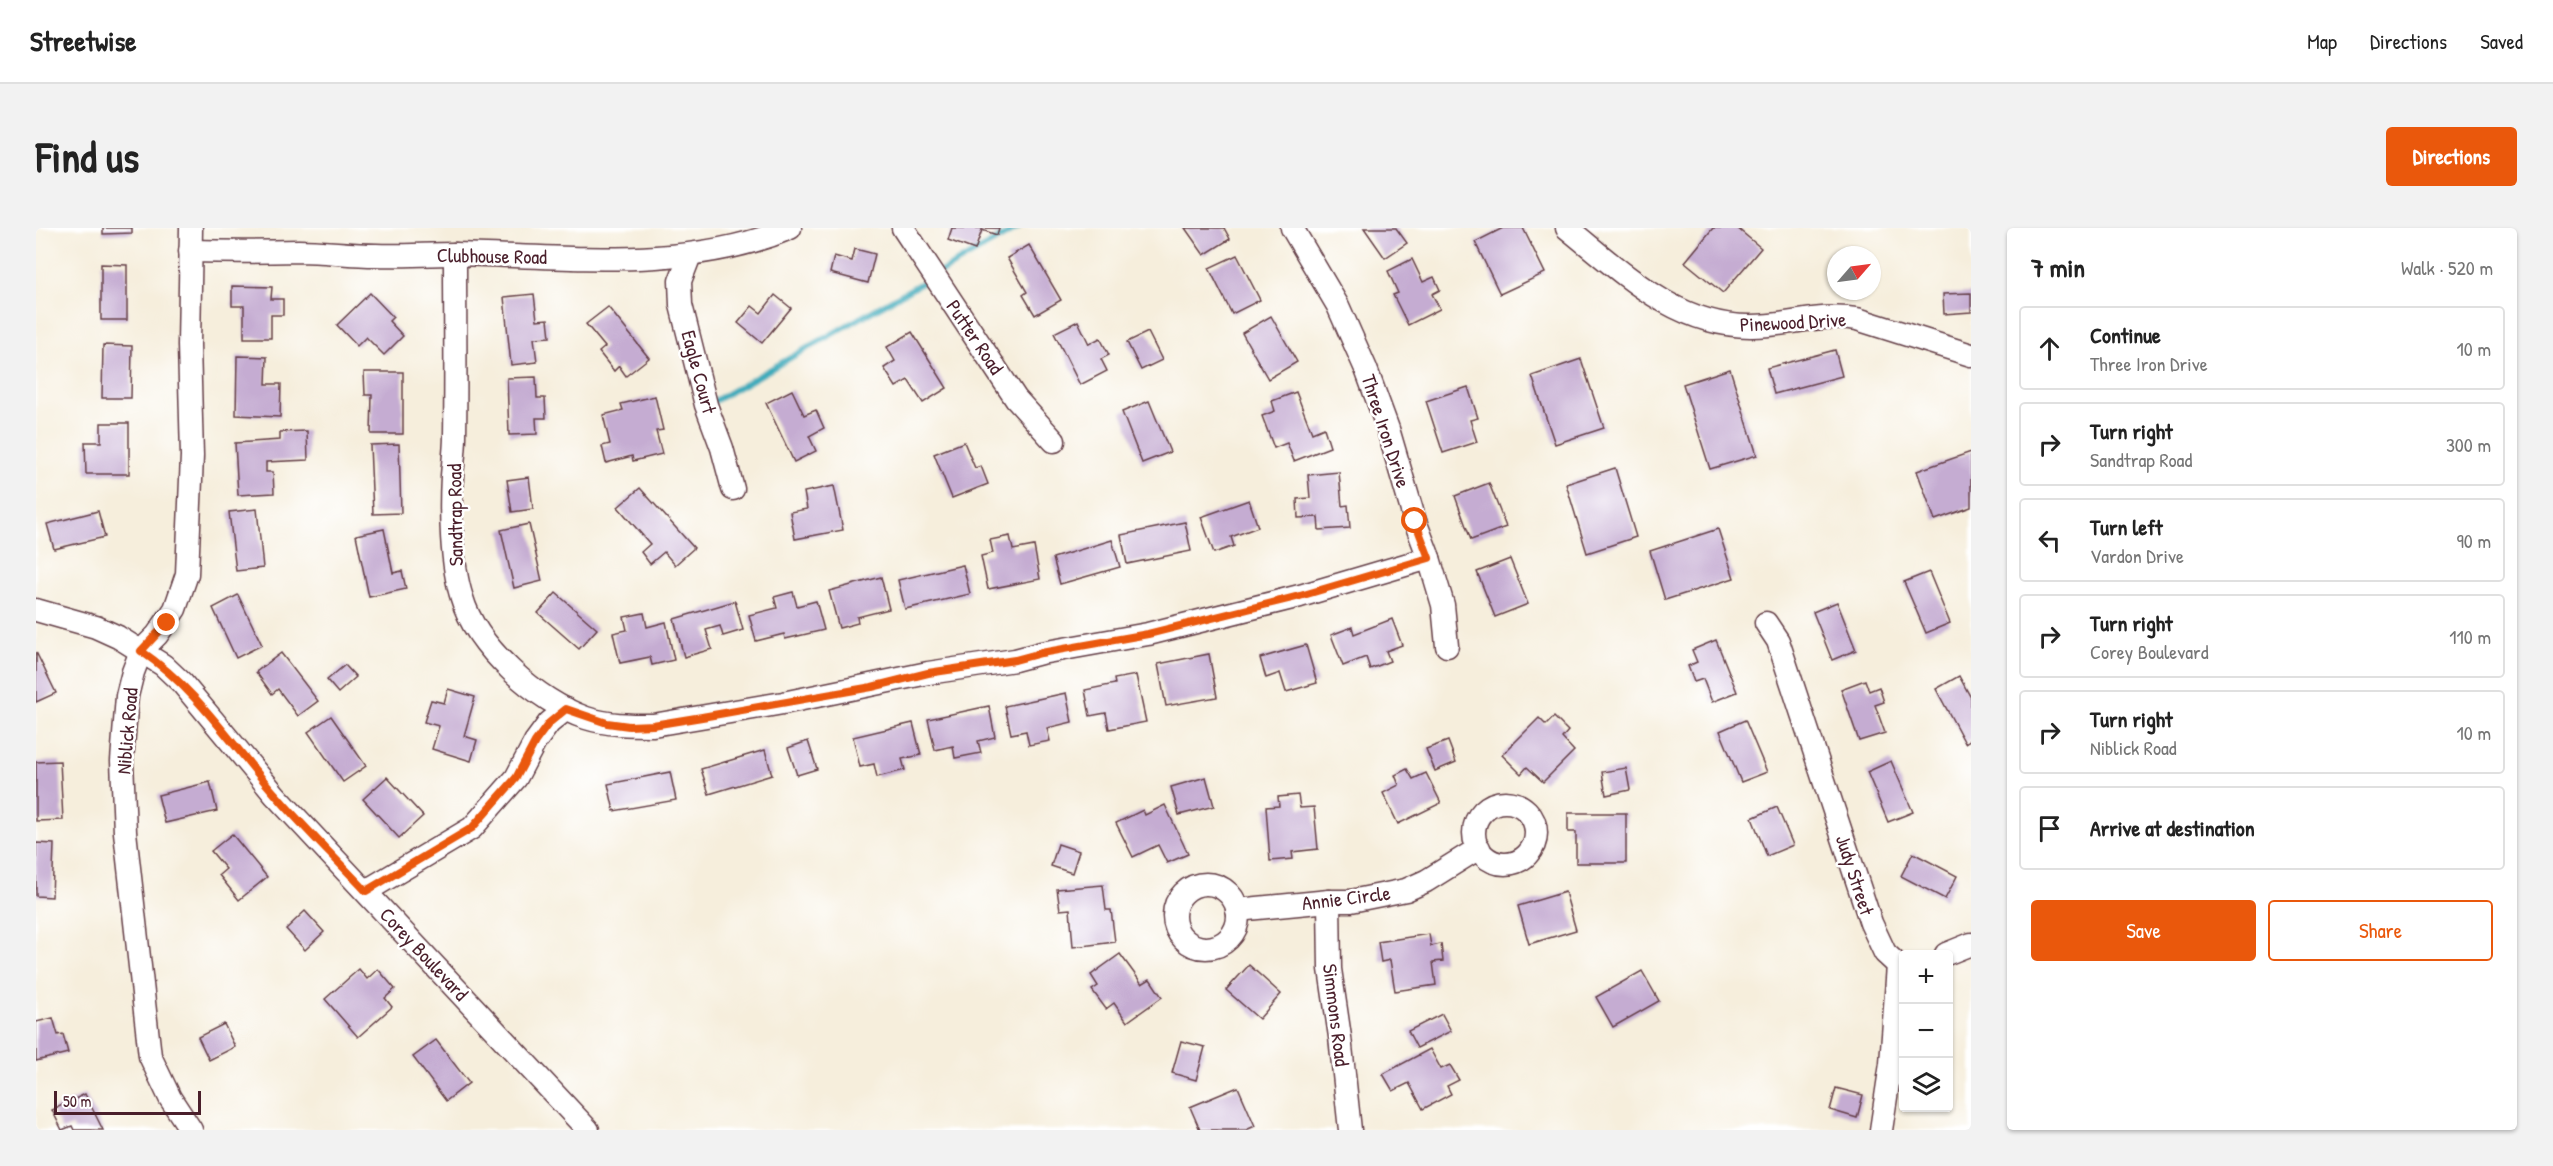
<!DOCTYPE html>
<html lang="en">
<head>
<meta charset="utf-8">
<style>
	body { margin:0; font-family:"Patrick Hand",sans-serif; background:#f2f2f2; color:#222 }
	.controls { position:absolute; right:18px; bottom:18px; display:grid; overflow:hidden; border-radius:6px; box-shadow:0 2px 4px #0004 }
	.controls button { width:54px; height:54px; display:grid; place-items:center; padding:0; border:0; border-bottom:2px solid #e0e0e0; background:#fff; color:#222; font:30px sans-serif }
	.compass { position:absolute; left:1791px; top:18px; width:54px; height:54px; border-radius:50%; background:#fff; box-shadow:0 2px 4px #0004; rotate:62deg }
	.scale { position:absolute; left:18px; bottom:15px; width:147px; box-sizing:border-box; padding-left:6px; border:3px solid #4a1f2b; border-top:0; font-size:16px; line-height:21px; white-space:nowrap; color:#4a1f2b; -webkit-text-stroke:4px #fff; paint-order:stroke }
	.stop { position:absolute; width:18px; height:18px; margin:-14px; border:4px solid #ea580c; border-radius:50%; background:#fff }
	.stop.end { background:#ea580c; border-color:#fff; box-shadow:0 2px 6px #0008 }
	.list { margin:0; padding:0; list-style:none }
	h2 { display:flex; justify-content:space-between; align-items:center; height:78px; margin:0; padding:0 24px; font-size:26px }
	h2 small { font-size:20px; font-weight:400; color:#767676 }
	.list li { display:grid; grid-template-columns:39px 1fr auto; gap:18px; align-items:center; box-sizing:border-box; height:84px; margin:0 12px 12px; padding:0 12px; border:2px solid #e0e0e0; border-radius:6px }
	.list b { display:block; font-size:22px; white-space:nowrap }
	.list p { margin:0; font-size:20px; white-space:nowrap; color:#767676 }
	.list em { font-size:20px; font-style:normal; color:#767676 }
	.actions { display:flex; gap:12px; padding:18px 24px }
	.actions a { flex:1; padding:14px 0; border:2px solid #ea580c; border-radius:6px; text-align:center; font-size:21px; color:#ea580c }
	.actions .main { background:#ea580c; color:#fff }
	.icon { flex:none; width:33px; height:33px; fill:none; stroke:currentColor; stroke-width:2; stroke-linecap:round; stroke-linejoin:round }
	.map { position:relative; flex:none; width:1935px; height:902px; overflow:hidden; border-radius:6px }
	header { display:flex; align-items:center; gap:36px; box-sizing:border-box; height:84px; padding:0 30px; background:#fff; border-bottom:2px solid #e0e0e0 }
	header strong { font-size:28px }
	nav { display:flex; gap:33px; margin-inline-start:auto; font-size:21px }
	.intro { display:flex; align-items:center; justify-content:space-between; box-sizing:border-box; height:144px; padding:0 36px }
	h1 { margin:0; font-size:42px }
	.button { padding:15px 27px; border-radius:6px; background:#ea580c; color:#fff; font-size:21px; font-weight:700 }
	main { display:flex; gap:36px; padding:0 36px }
	aside { flex:1; background:#fff; border-radius:6px; box-shadow:0 2px 4px #0004 }
	.map>svg:first-child { display:block }
	.lines { fill:none; stroke-linecap:round; stroke-linejoin:round }
	.stream { stroke:#3dabbb; stroke-width:6 }
	.building { fill:#c5acd2 }
	.minor-casing { stroke:#643e46; stroke-width:25 }
	.minor { stroke:#fff; stroke-width:22 }
	.route { stroke:#ea580c; stroke-width:8 }
	.labels { text-anchor:middle; stroke-width:5; stroke-linejoin:round; paint-order:stroke }
	.street-label { font-size:20px; fill:#4a1f2b; stroke:#fff }
</style>
</head>
<body>
<header>
<strong>Streetwise</strong>
<nav><a>Map</a><a>Directions</a><a>Saved</a></nav>
</header>
<div class="intro"><h1>Find us</h1><a class="button">Directions</a></div>
<main>
<div class="map">
<svg width="1935" height="902" viewBox="0 0 1935 902">
	<rect width="100%" height="100%" fill="#fff"/>
	<filter id="ink" filterUnits="userSpaceOnUse"><feTurbulence type="fractalNoise" baseFrequency=".0167" numOctaves="2"/><feDisplacementMap in="SourceGraphic" scale="12" xChannelSelector="R" yChannelSelector="G"/><feConvolveMatrix kernelMatrix="1 2 1 2 8 2 1 2 1" color-interpolation-filters="sRGB"/></filter>
	<filter id="wash" filterUnits="userSpaceOnUse"><feTurbulence type="fractalNoise" baseFrequency=".008" numOctaves="4" result="noise"/><feDisplacementMap in="SourceGraphic" scale="24" xChannelSelector="R" yChannelSelector="G"/><feGaussianBlur stdDeviation="1.35" result="paint"/><feColorMatrix in="noise" values="0 0 0 0 0 0 0 0 0 0 0 0 0 0 0 0 0 1.4 0 .05"/><feComposite in="paint" operator="in"/></filter>
	<g filter="url(#wash)">
		<rect width="100%" height="100%" fill="#f6eedc"/>
		<g class="lines">
			<!-- stream -->
			<polyline class="stream" points="675,175 982,0"/>
		</g>
		<g id="blocks">
			<!-- building -->
			<g class="building">
				<polygon points="67,0 96,0 96,5 67,6"/>
				<polygon points="916,0 963,0 961,7 946,2 939,22 912,12"/>
				<polygon points="1149,0 1188,0 1194,11 1168,27"/>
				<polygon points="1328,0 1360,0 1371,15 1349,30"/>
				<polygon points="1467,0 1487,0 1509,45 1464,66 1439,14"/>
				<polygon points="1677,0 1701,0 1725,20 1687,65 1649,34"/>
				<polygon points="993,17 1025,72 999,87 987,67 991,64 971,30"/>
				<polygon points="819,21 839,26 832,55 794,45 798,28 816,33"/>
				<polygon points="1201,27 1224,72 1196,86 1173,40"/>
				<polygon points="1376,31 1387,54 1398,49 1404,62 1396,66 1404,81 1372,97 1357,67 1362,65 1352,43"/>
				<polygon points="65,36 91,37 91,92 65,92"/>
				<polygon points="196,58 236,59 235,71 247,71 247,87 235,87 235,110 208,110 208,78 196,78"/>
				<polygon points="334,65 357,89 353,93 367,108 348,127 330,109 321,118 301,97"/>
				<polygon points="1935,65 1935,84 1908,86 1907,66"/>
				<polygon points="498,66 501,92 512,91 514,109 498,110 501,134 475,137 468,69"/>
				<polygon points="739,67 755,80 726,115 702,95 716,78 725,85"/>
				<polygon points="572,79 613,130 590,148 583,138 578,143 563,124 569,119 550,96"/>
				<polygon points="1235,88 1261,134 1232,151 1206,105"/>
				<polygon points="1042,93 1053,116 1064,110 1073,127 1065,131 1071,143 1044,157 1018,105"/>
				<polygon points="876,104 911,160 887,175 872,152 860,159 848,140 859,133 851,119"/>
				<polygon points="1112,104 1126,132 1105,142 1091,114"/>
				<polygon points="67,117 96,118 95,170 66,170"/>
				<polygon points="1799,122 1806,148 1738,166 1731,140"/>
				<polygon points="201,128 231,129 230,156 245,156 244,189 200,187"/>
				<polygon points="1545,131 1568,200 1519,216 1496,148"/>
				<polygon points="1694,141 1721,227 1674,241 1647,156"/>
				<polygon points="328,144 367,144 367,206 335,206 336,167 329,167"/>
				<polygon points="500,149 501,170 509,170 510,190 500,190 501,206 473,207 471,150"/>
				<polygon points="1432,159 1442,190 1434,192 1441,214 1407,225 1390,173"/>
				<polygon points="756,162 768,187 780,182 788,200 773,208 780,223 758,234 730,175"/>
				<polygon points="1260,164 1276,205 1288,200 1294,219 1258,233 1251,215 1238,220 1226,188 1239,183 1236,173"/>
				<polygon points="619,168 627,202 620,203 626,226 597,233 596,228 570,235 566,218 574,216 567,187 587,182 585,176"/>
				<polygon points="1113,173 1134,224 1106,235 1086,184"/>
				<polygon points="65,195 93,195 93,246 50,246 49,214 65,214"/>
				<polygon points="271,203 272,232 230,234 230,244 237,244 238,265 202,267 199,215 244,212 244,204"/>
				<polygon points="928,214 939,240 945,238 952,256 916,270 898,226"/>
				<polygon points="363,216 365,285 337,286 334,217"/>
				<polygon points="1935,224 1935,279 1899,292 1881,243"/>
				<polygon points="1579,240 1600,309 1551,325 1530,256"/>
				<polygon points="1303,244 1306,278 1312,277 1314,300 1283,302 1282,289 1262,290 1261,271 1274,270 1272,247"/>
				<polygon points="493,249 497,281 476,284 471,252"/>
				<polygon points="1453,255 1470,299 1435,312 1419,268"/>
				<polygon points="798,258 807,302 759,311 754,284 771,281 768,264"/>
				<polygon points="604,260 658,320 639,337 628,324 614,336 605,324 614,316 582,279"/>
				<polygon points="1213,272 1222,299 1195,309 1198,318 1178,325 1165,289"/>
				<polygon points="221,281 227,340 200,343 193,284"/>
				<polygon points="62,283 69,309 18,321 11,296"/>
				<polygon points="1149,294 1155,323 1091,336 1085,307"/>
				<polygon points="493,296 506,353 478,360 465,302"/>
				<polygon points="348,301 357,345 366,343 370,361 333,369 320,307"/>
				<polygon points="1682,301 1698,350 1629,372 1614,323"/>
				<polygon points="974,308 977,322 998,318 1004,351 952,361 945,328 957,325 954,312"/>
				<polygon points="1076,312 1084,339 1024,356 1017,330"/>
				<polygon points="1474,331 1492,376 1459,389 1441,344"/>
				<polygon points="927,337 934,366 869,381 862,352"/>
				<polygon points="1893,344 1914,395 1890,405 1868,354"/>
				<polygon points="845,349 853,381 821,389 822,395 803,400 793,363"/>
				<polygon points="757,364 761,378 780,373 788,402 749,411 748,406 720,413 713,387 741,380 738,369"/>
				<polygon points="520,365 561,401 543,421 502,385"/>
				<polygon points="202,367 226,417 200,430 177,380"/>
				<polygon points="699,373 707,402 687,408 684,398 670,402 676,421 648,429 638,391"/>
				<polygon points="1801,374 1820,422 1796,432 1777,384"/>
				<polygon points="608,385 611,399 630,394 638,432 616,437 614,429 584,435 577,405 591,402 588,389"/>
				<polygon points="1356,391 1366,417 1350,423 1354,433 1334,441 1330,429 1307,438 1295,407 1316,399 1318,406"/>
				<polygon points="1680,412 1701,464 1676,474 1667,451 1658,454 1652,438 1661,434 1656,422"/>
				<polygon points="1270,417 1281,455 1250,464 1244,445 1230,450 1224,430"/>
				<polygon points="0,424 20,465 0,474"/>
				<polygon points="245,425 282,473 262,488 242,461 236,466 220,444"/>
				<polygon points="1173,426 1181,469 1130,478 1122,436"/>
				<polygon points="309,437 320,449 302,465 291,452"/>
				<polygon points="1100,447 1110,494 1073,501 1070,485 1054,488 1049,462 1079,456 1078,451"/>
				<polygon points="1923,448 1935,470 1935,511 1929,515 1900,461"/>
				<polygon points="1829,452 1833,463 1843,459 1848,474 1839,477 1849,505 1823,513 1805,461"/>
				<polygon points="412,461 439,469 428,508 441,512 435,533 396,521 403,498 388,494 395,472 408,475"/>
				<polygon points="1030,465 1036,494 1011,500 1014,513 993,517 990,503 975,506 969,478"/>
				<polygon points="953,478 959,509 942,513 945,525 919,530 917,518 899,522 892,491"/>
				<polygon points="295,488 330,538 307,554 272,504"/>
				<polygon points="1518,489 1532,503 1526,510 1538,523 1507,554 1491,539 1485,546 1466,527 1503,490 1510,497"/>
				<polygon points="1709,492 1731,544 1705,554 1684,503"/>
				<polygon points="877,495 885,527 866,531 869,542 841,549 838,536 824,539 817,509"/>
				<polygon points="772,513 781,541 761,547 752,520"/>
				<polygon points="1412,513 1420,534 1399,543 1390,521"/>
				<polygon points="729,522 736,547 673,566 665,541"/>
				<polygon points="24,533 27,592 0,593 0,534"/>
				<polygon points="1855,533 1877,584 1852,594 1831,544"/>
				<polygon points="1590,540 1594,562 1570,567 1566,544"/>
				<polygon points="1371,541 1377,551 1390,545 1405,575 1362,596 1347,565 1363,557 1359,547"/>
				<polygon points="634,544 640,572 578,583 572,556"/>
				<polygon points="351,549 387,588 363,610 327,571"/>
				<polygon points="1170,549 1178,578 1143,587 1135,559"/>
				<polygon points="174,554 181,583 129,595 122,567"/>
				<polygon points="1262,567 1264,580 1278,579 1282,621 1256,624 1257,631 1234,633 1230,579 1243,578 1242,569"/>
				<polygon points="1129,577 1152,626 1131,635 1122,617 1097,629 1080,595 1107,582 1109,587"/>
				<polygon points="1741,579 1757,617 1731,628 1716,590"/>
				<polygon points="1532,585 1590,585 1590,635 1540,635 1540,604 1532,604"/>
				<polygon points="196,606 231,649 203,672 183,647 190,641 175,623"/>
				<polygon points="0,615 18,616 16,669 0,668"/>
				<polygon points="1022,616 1043,623 1036,645 1015,638"/>
				<polygon points="1877,625 1921,648 1909,671 1865,648"/>
				<polygon points="1067,657 1070,682 1075,682 1079,714 1037,719 1034,681 1024,682 1021,661"/>
				<polygon points="1529,664 1540,702 1493,716 1482,678"/>
				<polygon points="269,683 288,704 269,722 250,701"/>
				<polygon points="1393,706 1395,718 1405,716 1407,733 1397,734 1400,757 1359,763 1354,732 1345,734 1342,714"/>
				<polygon points="1084,726 1106,756 1114,751 1126,769 1091,794 1078,775 1070,781 1056,762 1062,758 1055,747"/>
				<polygon points="1213,737 1245,766 1223,791 1190,762"/>
				<polygon points="323,741 331,751 342,741 359,761 349,770 356,779 322,809 289,771"/>
				<polygon points="1606,743 1623,773 1577,799 1560,769"/>
				<polygon points="1406,786 1415,803 1381,820 1372,803"/>
				<polygon points="17,790 22,807 27,806 32,825 0,833 0,794"/>
				<polygon points="188,796 199,819 173,832 162,809"/>
				<polygon points="400,812 433,855 410,873 377,829"/>
				<polygon points="1145,813 1169,819 1160,852 1136,845"/>
				<polygon points="1394,821 1405,841 1414,837 1423,852 1411,858 1415,866 1387,881 1373,855 1357,863 1347,846"/>
				<polygon points="1202,859 1219,898 1210,902 1164,902 1154,879"/>
				<polygon points="1800,860 1827,867 1821,890 1794,882"/>
				<polygon points="49,866 67,902 38,902 36,898 26,902 16,882"/>
			</g>
		</g>
	</g>
	<g filter="url(#ink)">
		<use href="#blocks" fill-opacity="0" stroke="#643e46" stroke-width="1.5"/>
		<g class="lines">
			<!-- minor casing -->
			<g class="minor-casing">
				<g id="minor">
					<polyline points="867,0 980,171 1018,213"/>
					<polyline points="1256,0 1302,78 1330,141 1352,201 1379,293 1393,330 1407,377 1411,418"/>
					<path d="M1531,0c56,45 110,99 185,98 36,0 69,-13 105,-7l114,36"/>
					<path d="M154,23c36,1 72,1 109,0 25,0 51,4 77,4 26,1 51,-1 77,-1 108,2 236,18 337,-26"/>
					<path d="M419,26c0,61 1,121 0,182 0,13 -2,27 -3,40 -2,35 -1,89 10,122 14,49 76,104 124,120 22,7 44,7 67,7l130,-22 145,-30 87,-13 26,-7 107,-19 152,-38 129,-38"/>
					<polyline points="654,27 644,53 645,77 670,177 686,220 697,261"/>
					<polyline points="0,382 60,399 82,409 127,437 146,455 239,567 552,902"/>
					<polyline points="1730,395 1742,413 1835,695 1849,725 1862,737 1855,836 1845,902"/>
					<circle cx="1469" cy="605" r="31"/>
					<circle cx="1170" cy="688" r="32"/>
					<polyline points="330,663 436,600 480,550 499,514 513,495 530,481"/>
					<polyline points="1293,673 1294,741 1304,809 1314,902"/>
					<polyline points="1201,682 1293,673 1315,673 1370,662 1390,653 1443,620"/>
					<polyline points="1910,726 1935,716"/>
					<polyline points="155,902 134,870 114,828 89,604 86,533 91,468 97,444 105,423 121,407 139,381 151,346 156,228 153,117 155,0"/>
				</g>
			</g>
			<!-- minor -->
			<use href="#minor" class="minor"/>
		</g>
	</g>
	<g class="lines" filter="url(#ink)">
		<!-- route -->
		<path class="route" d="M131,395l-26,28c55,37 91,94 134,143 29,34 61,65 91,97l106,-63 44,-50 19,-36 14,-19 17,-14 41,14 22,3 24,-1 49,-8 170,-30 56,-14 87,-13 26,-7 107,-19 152,-38 129,-38 -14,-37"/>
	</g>
	<g class="labels">
		<!-- street labels -->
		<g class="street-label">
			<text transform="translate(456 28) rotate(1)" y="7">Clubhouse Road</text>
			<text transform="translate(1757 94) rotate(-3)" y="7">Pinewood Drive</text>
			<text transform="translate(939 109) rotate(56)" y="7">Putter Road</text>
			<text transform="translate(663 144) rotate(75)" y="7">Eagle Court</text>
			<text transform="translate(1350 203) rotate(72)" y="7">Three Iron Drive</text>
			<text transform="translate(419 287) rotate(-91)" y="7">Sandtrap Road</text>
			<text transform="translate(91 503) rotate(-85)" y="7">Niblick Road</text>
			<text transform="translate(1819 647) rotate(72)" y="7">Judy Street</text>
			<text transform="translate(1310 670) rotate(-7)" y="7">Annie Circle</text>
			<text transform="translate(388 726) rotate(47)" y="7">Corey Boulevard</text>
			<text transform="translate(1300 787) rotate(83)" y="7">Simmons Road</text>
		</g>
	</g>
</svg>
<div class="controls">
<button>+</button>
<button>−</button>
<button><svg class="icon" aria-label="layers" viewBox="0 0 24 24"><path d="M12 4l9 5-9 5-9-5zM3 14l9 5 9-5"/></svg></button>
</div>
<svg class="compass" viewBox="-18 -18 36 36"><path d="M0-13l5 13h-10z" fill="#e53935"/><path d="M0 13l5-13h-10z" fill="#767676"/></svg>
<div class="scale">50 m</div>
<div class="stop" style="left:1379px;top:293px"></div>
<div class="stop end" style="left:131px;top:395px"></div>
</div>
<aside>
<h2>7 min<small>Walk · 520 m</small></h2>
<ul class="list">
<li><svg class="icon" aria-label="ahead" viewBox="0 0 24 24"><path d="M12 20V5M6 11l6-6 6 6"/></svg><div><b>Continue</b><p>Three Iron Drive</p></div><em>10 m</em></li>
<li><svg class="icon" aria-label="right" viewBox="0 0 24 24"><path d="M7 20v-9h11M14 6l5 5-5 5"/></svg><div><b>Turn right</b><p>Sandtrap Road</p></div><em>300 m</em></li>
<li><svg class="icon" aria-label="left" viewBox="0 0 24 24"><path d="M17 20v-9H6M10 6l-5 5 5 5"/></svg><div><b>Turn left</b><p>Vardon Drive</p></div><em>90 m</em></li>
<li><svg class="icon" aria-label="right" viewBox="0 0 24 24"><path d="M7 20v-9h11M14 6l5 5-5 5"/></svg><div><b>Turn right</b><p>Corey Boulevard</p></div><em>110 m</em></li>
<li><svg class="icon" aria-label="right" viewBox="0 0 24 24"><path d="M7 20v-9h11M14 6l5 5-5 5"/></svg><div><b>Turn right</b><p>Niblick Road</p></div><em>10 m</em></li>
<li><svg class="icon" aria-label="arrive" viewBox="0 0 24 24"><path d="M6 21V4h12l-3 4 3 4H6"/></svg><div><b>Arrive at destination</b></div></li>
</ul>
<div class="actions"><a class="main">Save</a><a>Share</a></div>
</aside>
</main>
</body>
</html>
